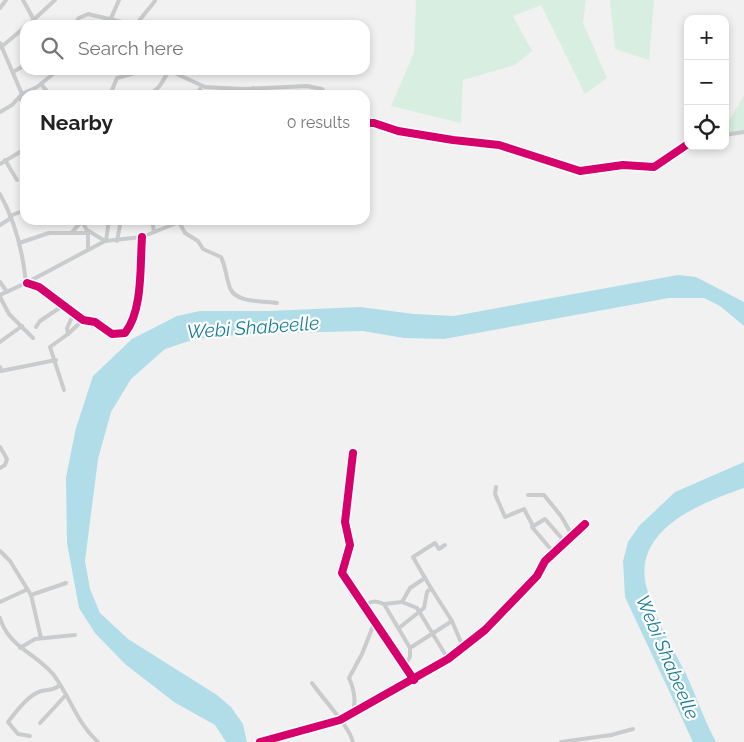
<!DOCTYPE html>
<html lang="en">
<head>
<meta charset="utf-8">
<style>
	body { margin:0; font-family:Raleway,sans-serif; background:#f2f2f2; color:#222 }
	.controls { position:absolute; right:15px; top:15px; display:grid; overflow:hidden; border-radius:10px; box-shadow:0 2px 8px #0003 }
	.controls button { width:45px; height:45px; display:grid; place-items:center; padding:0; border:0; border-bottom:1px solid #e0e0e0; background:#fff; color:#222; font:25px sans-serif }
	.list { margin:0; padding:0; list-style:none }
	h2 { display:flex; justify-content:space-between; align-items:center; height:65px; margin:0; padding:0 20px; font-size:21px }
	h2 small { font-size:16px; font-weight:400; color:#767676 }
	.icon { flex:none; width:28px; height:28px; fill:none; stroke:currentColor; stroke-width:2; stroke-linecap:round; stroke-linejoin:round }
	.map { position:relative; flex:none; width:744px; height:742px; overflow:hidden }
	.search { position:absolute; background:#fff; box-shadow:0 2px 8px #0003; left:20px; top:20px; width:350px; height:55px; display:flex; align-items:center; gap:12px; box-sizing:border-box; padding:0 18px; border-radius:15px; color:#767676; font-size:19px }
	.panel { position:absolute; background:#fff; box-shadow:0 2px 8px #0003; left:20px; top:90px; width:350px; height:135px; border-radius:15px }
	.map>svg:first-child { display:block }
	.green { fill:#d8eee0 }
	.water { fill:#b0dde8 }
	.lines { fill:none; stroke-linecap:round; stroke-linejoin:round }
	.minor { stroke:#c9cbcc; stroke-width:4 }
	.cycleway-casing { stroke:#fff; stroke-width:11 }
	.cycleway { stroke:#d6006c; stroke-width:8 }
	.labels { text-anchor:middle; stroke-width:4.5; stroke-linejoin:round; paint-order:stroke }
	.water-label { font-size:19px; font-style:italic; fill:#1a7d97; stroke:#fff }
</style>
</head>
<body>
<div class="map">
<svg width="744" height="742" viewBox="0 0 744 742">
	<rect width="100%" height="100%" fill="#f1f1f1"/>
	<!-- green -->
	<g class="green">
		<polygon points="416,0 586,0 583,23 607,78 585,94 541,5 513,16 532,51 515,65 463,80 461,123 391,106 414,53"/>
		<polygon points="610,0 654,0 649,60 615,49"/>
		<polygon points="744,95 744,132 725,135 725,127"/>
	</g>
	<!-- water -->
	<g class="water">
		<polygon points="678,275 696,277 744,302 744,326 720,306 704,298 669,298 444,339 404,338 363,331 247,334 195,339 165,349 131,379 111,412 98,459 85,561 90,589 100,613 128,639 217,695 231,707 243,724 247,742 226,742 215,725 174,702 125,664 95,633 79,608 67,543 66,477 76,428 93,376 132,339 177,316 200,311 269,311 360,307 414,314 454,316"/>
		<path d="M744,462v26c-43,15 -114,42 -97,101 8,30 24,56 38,83 11,23 19,48 31,70h-23l-68,-145 -2,-36 5,-19 11,-16 36,-34z"/>
	</g>
	<g class="lines">
		<!-- minor -->
		<g class="minor">
			<polyline points="23,0 34,20"/>
			<polyline points="0,8 6,0"/>
			<polyline points="138,22 155,1"/>
			<polyline points="28,25 55,0"/>
			<polyline points="73,25 79,18 88,14 122,22 155,25"/>
			<polyline points="108,25 119,0"/>
			<polyline points="0,43 22,94"/>
			<polyline points="0,48 25,27"/>
			<polyline points="168,70 205,87 243,89 307,86 322,89 327,95"/>
			<polyline points="13,72 25,65"/>
			<polyline points="41,84 50,95"/>
			<polyline points="200,89 204,95"/>
			<polyline points="87,94 88,95"/>
			<polyline points="110,95 117,78 146,70"/>
			<path d="M146,95c13,-4 17,-14 23,-25"/>
			<polyline points="187,95 200,91"/>
			<polyline points="247,95 253,88"/>
			<polyline points="20,98 25,107"/>
			<polyline points="0,112 12,105 22,94 37,87 58,70"/>
			<polyline points="365,123 374,123 398,131 453,140 499,145 580,171 623,165 654,167 688,144"/>
			<polyline points="725,135 744,132"/>
			<polyline points="5,160 17,180"/>
			<polyline points="0,164 25,149"/>
			<path d="M0,194c15,27 23,59 26,89"/>
			<polyline points="10,216 25,210"/>
			<polyline points="82,220 88,233 88,250"/>
			<polyline points="152,220 154,232"/>
			<path d="M179,222l6,11 13,8 5,8 18,8c5,10 5,21 9,31 5,15 34,13 47,15"/>
			<polyline points="0,225 11,218"/>
			<polyline points="87,230 105,241"/>
			<polyline points="72,232 82,221"/>
			<polyline points="106,241 109,220"/>
			<polyline points="117,241 121,220"/>
			<polyline points="19,243 49,233 88,233"/>
			<polyline points="0,282 7,292"/>
			<path d="M27,283l12,4 44,33 12,2 17,12 13,-1c18,-22 15,-68 17,-96"/>
			<polyline points="0,295 26,283 105,241 142,237 184,220"/>
			<polyline points="0,297 9,314 33,338"/>
			<polyline points="36,327 40,321 64,305"/>
			<polyline points="68,334 83,320"/>
			<polyline points="0,342 22,326"/>
			<polyline points="0,367 1,371 56,360"/>
			<polyline points="64,390 50,347 68,334 67,328 74,313"/>
			<polyline points="0,447 7,459 5,465 0,468"/>
			<polyline points="353,453 345,522 350,545 342,573 414,680"/>
			<polyline points="496,487 495,494 505,517 524,509 533,526"/>
			<polyline points="528,495 544,495 561,516 572,535"/>
			<polyline points="0,551 10,561 31,595 41,638"/>
			<polyline points="554,553 532,527 545,519 565,542"/>
			<polyline points="425,578 413,557 435,543 439,549 445,545"/>
			<polyline points="31,595 66,583"/>
			<polyline points="0,602 26,590"/>
			<polyline points="402,602 417,608 448,659"/>
			<polyline points="384,604 402,602 410,588 425,578 431,588"/>
			<path d="M365,606c6,-6 11,-5 19,-2l26,44 42,-27 -21,-33 -4,4 -3,16 -25,20"/>
			<path d="M0,618c8,28 35,35 53,56 17,22 23,48 45,68"/>
			<polyline points="452,621 463,647"/>
			<polyline points="20,648 35,639 75,635"/>
			<polyline points="404,666 410,657 410,648"/>
			<path d="M312,683c11,16 37,43 41,59"/>
			<path d="M352,714c5,-13 2,-25 -3,-36l13,-24 13,-33"/>
			<polyline points="40,723 65,696"/>
			<path d="M30,736l-12,-2 -10,-12c8,-10 20,-27 33,-31 7,-2 11,0 18,-5"/>
			<polyline points="260,742 340,720 448,659 485,630 537,576 545,561 585,524"/>
			<polyline points="561,742 611,735 633,729"/>
		</g>
		<!-- cycleway casing -->
		<g class="cycleway-casing">
			<g id="cycleway">
				<polyline points="365,123 374,123 398,131 453,140 499,145 580,171 623,165 654,167 688,144"/>
				<path d="M27,283l12,4 44,33 12,2 17,12 13,-1c18,-22 15,-68 17,-96"/>
				<polyline points="353,453 345,522 350,545 342,573 414,680"/>
				<polyline points="260,742 340,720 448,659 485,630 537,576 545,561 585,524"/>
			</g>
		</g>
		<!-- cycleway -->
		<use href="#cycleway" class="cycleway"/>
	</g>
	<g class="labels">
		<!-- water labels -->
		<g class="water-label">
			<text transform="translate(253 327) rotate(-4)" y="7">Webi Shabeelle</text>
			<text transform="translate(668 657) rotate(67)" y="7">Webi Shabeelle</text>
		</g>
	</g>
</svg>
<div class="controls">
<button>+</button>
<button>−</button>
<button><svg class="icon" aria-label="locate" viewBox="0 0 24 24"><circle cx="12" cy="12" r="6"/><path d="M12 2v4M12 18v4M2 12h4M18 12h4"/></svg></button>
</div>
<div class="search"><svg class="icon" aria-label="search" viewBox="0 0 24 24"><circle cx="10" cy="10" r="6"/><path d="M15 15l6 6"/></svg>Search here</div>
<section class="panel">
<h2>Nearby<small>0 results</small></h2>
<ul class="list">
</ul>
</section>
</div>
</body>
</html>
